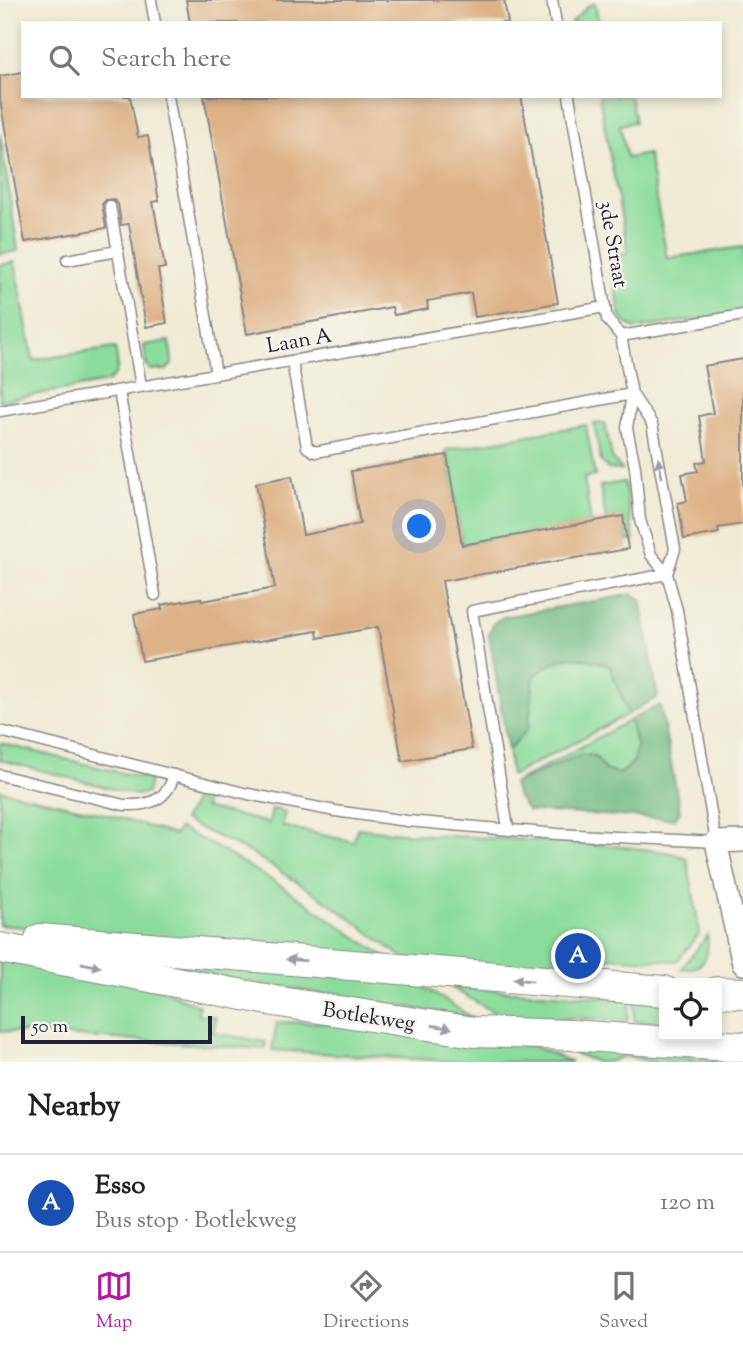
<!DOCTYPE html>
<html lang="en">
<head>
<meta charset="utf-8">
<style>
	body { margin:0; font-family:"Sorts Mill Goudy",serif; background:#f6f6f6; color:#202124 }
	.controls { position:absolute; right:21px; bottom:21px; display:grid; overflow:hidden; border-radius:0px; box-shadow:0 4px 10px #0003 }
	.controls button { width:63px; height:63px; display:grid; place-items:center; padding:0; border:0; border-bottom:2px solid #e0e0e0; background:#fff; color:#202124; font:35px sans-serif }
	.scale { position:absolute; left:21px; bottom:18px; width:191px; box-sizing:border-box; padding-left:7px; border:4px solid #22223b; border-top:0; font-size:19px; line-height:24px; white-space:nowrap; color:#22223b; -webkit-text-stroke:5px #f7f3e8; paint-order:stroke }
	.you { position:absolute; left:420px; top:527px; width:24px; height:24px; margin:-18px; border:5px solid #fff; border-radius:50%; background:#1a73e8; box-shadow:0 0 0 10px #1a73e833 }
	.badge { display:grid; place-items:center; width:46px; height:46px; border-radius:50%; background:#b5179e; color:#fff; font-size:23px; font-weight:700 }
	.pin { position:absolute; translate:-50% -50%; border:4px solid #fff; box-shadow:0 2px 7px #0006 }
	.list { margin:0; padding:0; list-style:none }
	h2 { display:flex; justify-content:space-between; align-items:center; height:91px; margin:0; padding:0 28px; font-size:30px }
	h2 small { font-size:23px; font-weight:400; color:#757577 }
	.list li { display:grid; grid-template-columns:46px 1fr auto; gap:21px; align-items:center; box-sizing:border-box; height:98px; padding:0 28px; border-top:2px solid #e0e0e0 }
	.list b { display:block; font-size:26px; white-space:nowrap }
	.list p { margin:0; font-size:23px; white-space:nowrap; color:#757577 }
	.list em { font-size:23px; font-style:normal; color:#757577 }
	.icon { flex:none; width:38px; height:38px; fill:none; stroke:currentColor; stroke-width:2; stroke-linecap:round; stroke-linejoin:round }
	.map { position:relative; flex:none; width:743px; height:1062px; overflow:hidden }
	.search { position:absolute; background:#fff; box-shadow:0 4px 10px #0003; left:21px; right:21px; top:21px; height:77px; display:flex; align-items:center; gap:18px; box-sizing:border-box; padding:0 24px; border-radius:0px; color:#757577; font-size:26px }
	.sheet { height:189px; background:#fff }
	nav { display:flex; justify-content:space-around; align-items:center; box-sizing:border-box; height:98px; border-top:2px solid #e0e0e0; background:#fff; font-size:19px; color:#757577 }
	nav a { display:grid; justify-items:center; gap:4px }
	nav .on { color:#b5179e }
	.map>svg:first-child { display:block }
	.green { fill:#8bdc9c; stroke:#567f6c; stroke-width:2 }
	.forest { fill:#70bc84; stroke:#496f60; stroke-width:2 }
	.building { fill:#deb287 }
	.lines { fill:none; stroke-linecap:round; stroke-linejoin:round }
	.lane-casing { stroke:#898688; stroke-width:13 }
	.street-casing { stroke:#898688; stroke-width:24 }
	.secondary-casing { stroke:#898688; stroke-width:32 }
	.lane { stroke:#fff; stroke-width:10 }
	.street { stroke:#fff; stroke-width:21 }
	.secondary { stroke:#fff; stroke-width:30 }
	.oneway { fill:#9c9ca7 }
	.labels { text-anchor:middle; stroke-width:5; stroke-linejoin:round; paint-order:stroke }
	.street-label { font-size:21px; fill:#22223b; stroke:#f7f3e8 }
</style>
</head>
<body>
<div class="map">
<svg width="743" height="1062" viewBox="0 0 743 1062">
	<rect width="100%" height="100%" fill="#f7f3e8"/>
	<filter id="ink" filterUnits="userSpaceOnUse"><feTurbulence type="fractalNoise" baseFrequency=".0143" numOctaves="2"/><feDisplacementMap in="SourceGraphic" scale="14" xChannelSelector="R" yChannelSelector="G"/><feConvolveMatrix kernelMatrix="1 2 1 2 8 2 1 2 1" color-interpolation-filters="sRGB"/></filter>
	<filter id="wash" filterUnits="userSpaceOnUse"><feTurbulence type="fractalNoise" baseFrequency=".00686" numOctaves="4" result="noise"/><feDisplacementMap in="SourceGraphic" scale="28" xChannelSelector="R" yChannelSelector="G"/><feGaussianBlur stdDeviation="1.57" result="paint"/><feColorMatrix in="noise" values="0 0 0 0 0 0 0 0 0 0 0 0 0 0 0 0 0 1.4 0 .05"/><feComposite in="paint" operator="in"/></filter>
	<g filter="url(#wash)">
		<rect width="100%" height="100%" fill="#f0ebd5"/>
		<!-- green -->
		<g class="green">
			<polygon points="595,4 599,23 571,23 589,5"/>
			<polygon points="599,96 630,96 635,122 620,125 627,158 648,154 667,258 743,247 743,312 635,329 623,321 620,314 610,256 628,253"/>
			<polygon points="0,134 18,251 0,254"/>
			<path d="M15,262l18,98 82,-12c3,15 6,25 -8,34l-107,19v-136z"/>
			<polygon points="170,341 172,364 167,370 150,370 146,364 144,345"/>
			<polygon points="605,423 612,458 622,470 608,469 601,461 594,424"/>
			<polygon points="586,425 595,476 584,478 591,523 462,545 446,450"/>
			<polygon points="624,482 634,540 627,542 623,517 606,520 600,486"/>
			<polygon points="573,656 609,665 628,714 511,776 508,750 528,729 534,677 549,664"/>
			<polygon points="630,720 636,745 634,761 620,774 605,770 513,784"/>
			<polygon points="0,743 150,780 147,793 136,795 0,760"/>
			<polygon points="0,790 109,815 175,835 179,828 216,847 283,887 387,958 0,925"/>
			<path d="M197,791l10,2 -3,15 65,15 3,-14 13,3 -3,14 72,16 3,-14c19,2 39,5 59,6 37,3 255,10 271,25l13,74 -23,28 -113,-6 -1,7 -7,-1 -33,8 -117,-9 -75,-56 -42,-27 -38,-24 -68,-33 8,-12z"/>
			<path d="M708,935c0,23 -2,34 -27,34z"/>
			<polygon points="0,959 158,988 199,1006 198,1014 216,1017 214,1033 266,1042 265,1049 0,1031"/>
			<polygon points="144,959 416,982 473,1018 146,965"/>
			<polygon points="450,987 630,999 628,1021 577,1018 511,1022"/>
			<polygon points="635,999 664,1001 664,1023 634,1021"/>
			<polygon points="277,1022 343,1023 533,1046 571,1062 463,1062 272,1050"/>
			<polygon points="558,1047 740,1060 739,1062 653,1062 624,1056 608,1062 597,1062"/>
		</g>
		<!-- forest -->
		<g class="forest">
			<path d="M633,594l8,5 17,98 -30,17 -19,-49c-35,-10 -45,-13 -75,11l-6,53 -20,21 -19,-116 4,-10 10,-7z"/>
			<polygon points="660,705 680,811 674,819 528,811 517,796 513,784 581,754 595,756 605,770 621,774 634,761 636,745 630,720"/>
		</g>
		<g id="blocks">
			<!-- building -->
			<g class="building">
				<polygon points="186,0 504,0 508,23 190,23"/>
				<polygon points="23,72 23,96 130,96 138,137 148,136 159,201 153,202 165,268 158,269 167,323 146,327 129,224 121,225 118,204 113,199 106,200 102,204 106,228 25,242 0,100 0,76"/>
				<polygon points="204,96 521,96 558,303 475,317 471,293 427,301 428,309 394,315 392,307 247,334"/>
				<polygon points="743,359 743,524 718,528 719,533 684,539 678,503 687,501 682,474 698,471 696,463 706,461 699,416 713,413 704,366"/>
				<polygon points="447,455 462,545 623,516 628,549 442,581 472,749 402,761 378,627 318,638 317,631 142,661 134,614 162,609 161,605 201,598 202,601 275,588 256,483 292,476 303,535 360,524 351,471"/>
			</g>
		</g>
	</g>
	<g filter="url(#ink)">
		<use href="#blocks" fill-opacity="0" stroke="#898688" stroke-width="2"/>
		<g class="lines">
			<!-- lane casing -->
			<g class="lane-casing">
				<g id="lane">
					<polyline points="151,0 155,23"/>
					<polyline points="552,0 556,23"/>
					<polyline points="168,96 216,374"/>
					<polyline points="569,96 607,319 621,336 632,394 627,428 635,467 640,520 651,555 667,574"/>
					<polyline points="110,206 141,386"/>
					<polyline points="67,260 118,251"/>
					<polyline points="621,336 743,315"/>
					<polyline points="292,361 307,447 315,452 632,394"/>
					<polyline points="119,391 155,595"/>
					<polyline points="632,394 652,424 675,549 667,574"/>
					<polyline points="0,411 605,307"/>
					<polyline points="0,731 248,794 335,811 407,821 557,834 716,842 677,610 667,574 472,611 508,828"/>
					<path d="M0,775l124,30c24,1 43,-4 50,-30"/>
				</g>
			</g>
			<!-- street casing -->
			<g class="street-casing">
				<polyline id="street" points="743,841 716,842 743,964"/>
			</g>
			<!-- secondary casing -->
			<g class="secondary-casing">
				<g id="secondary">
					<polyline points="40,939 664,991"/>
					<polyline points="0,948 274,1001 474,1032 571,1035 743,1047"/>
					<polyline points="717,992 743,993"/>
				</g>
			</g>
			<!-- lane -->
			<use href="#lane" class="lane"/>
			<!-- street -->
			<use href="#street" class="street"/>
			<!-- secondary -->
			<use href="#secondary" class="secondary"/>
		</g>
		<!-- one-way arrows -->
		<defs><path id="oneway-solid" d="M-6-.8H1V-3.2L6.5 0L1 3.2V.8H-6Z" transform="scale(1.75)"/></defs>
		<g class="oneway">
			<use href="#oneway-solid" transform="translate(660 468) rotate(-101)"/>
			<use href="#oneway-solid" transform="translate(296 960) rotate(-175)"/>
			<use href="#oneway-solid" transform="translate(91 965) rotate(11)"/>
			<use href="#oneway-solid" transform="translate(523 980) rotate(-174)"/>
			<use href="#oneway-solid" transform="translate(442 1027) rotate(9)"/>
		</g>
	</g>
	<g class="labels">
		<!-- street labels -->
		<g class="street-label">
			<text transform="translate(614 244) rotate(80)" y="7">3de Straat</text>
			<text transform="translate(299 340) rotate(-10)" y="7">Laan A</text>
			<text transform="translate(369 1016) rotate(9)" y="7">Botlekweg</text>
		</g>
	</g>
</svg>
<div class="controls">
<button><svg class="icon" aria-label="locate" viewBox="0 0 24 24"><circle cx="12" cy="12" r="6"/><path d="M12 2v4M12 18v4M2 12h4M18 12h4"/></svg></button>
</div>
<div class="scale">50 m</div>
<div class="you"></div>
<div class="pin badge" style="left:578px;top:956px;background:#1a4fb4">A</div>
<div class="search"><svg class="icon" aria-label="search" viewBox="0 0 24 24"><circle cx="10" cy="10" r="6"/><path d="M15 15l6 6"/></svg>Search here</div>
</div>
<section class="sheet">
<h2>Nearby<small></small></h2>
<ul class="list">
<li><span class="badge" style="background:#1a4fb4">A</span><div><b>Esso</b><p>Bus stop · Botlekweg</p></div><em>120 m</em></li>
</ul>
</section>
<nav>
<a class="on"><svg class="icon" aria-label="map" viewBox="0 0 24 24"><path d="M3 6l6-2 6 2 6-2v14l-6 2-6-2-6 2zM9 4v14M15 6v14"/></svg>Map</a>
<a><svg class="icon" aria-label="directions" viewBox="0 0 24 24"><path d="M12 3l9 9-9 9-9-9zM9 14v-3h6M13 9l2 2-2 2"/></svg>Directions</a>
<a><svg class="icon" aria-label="saved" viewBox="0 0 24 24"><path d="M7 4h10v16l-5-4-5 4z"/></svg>Saved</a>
</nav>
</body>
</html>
